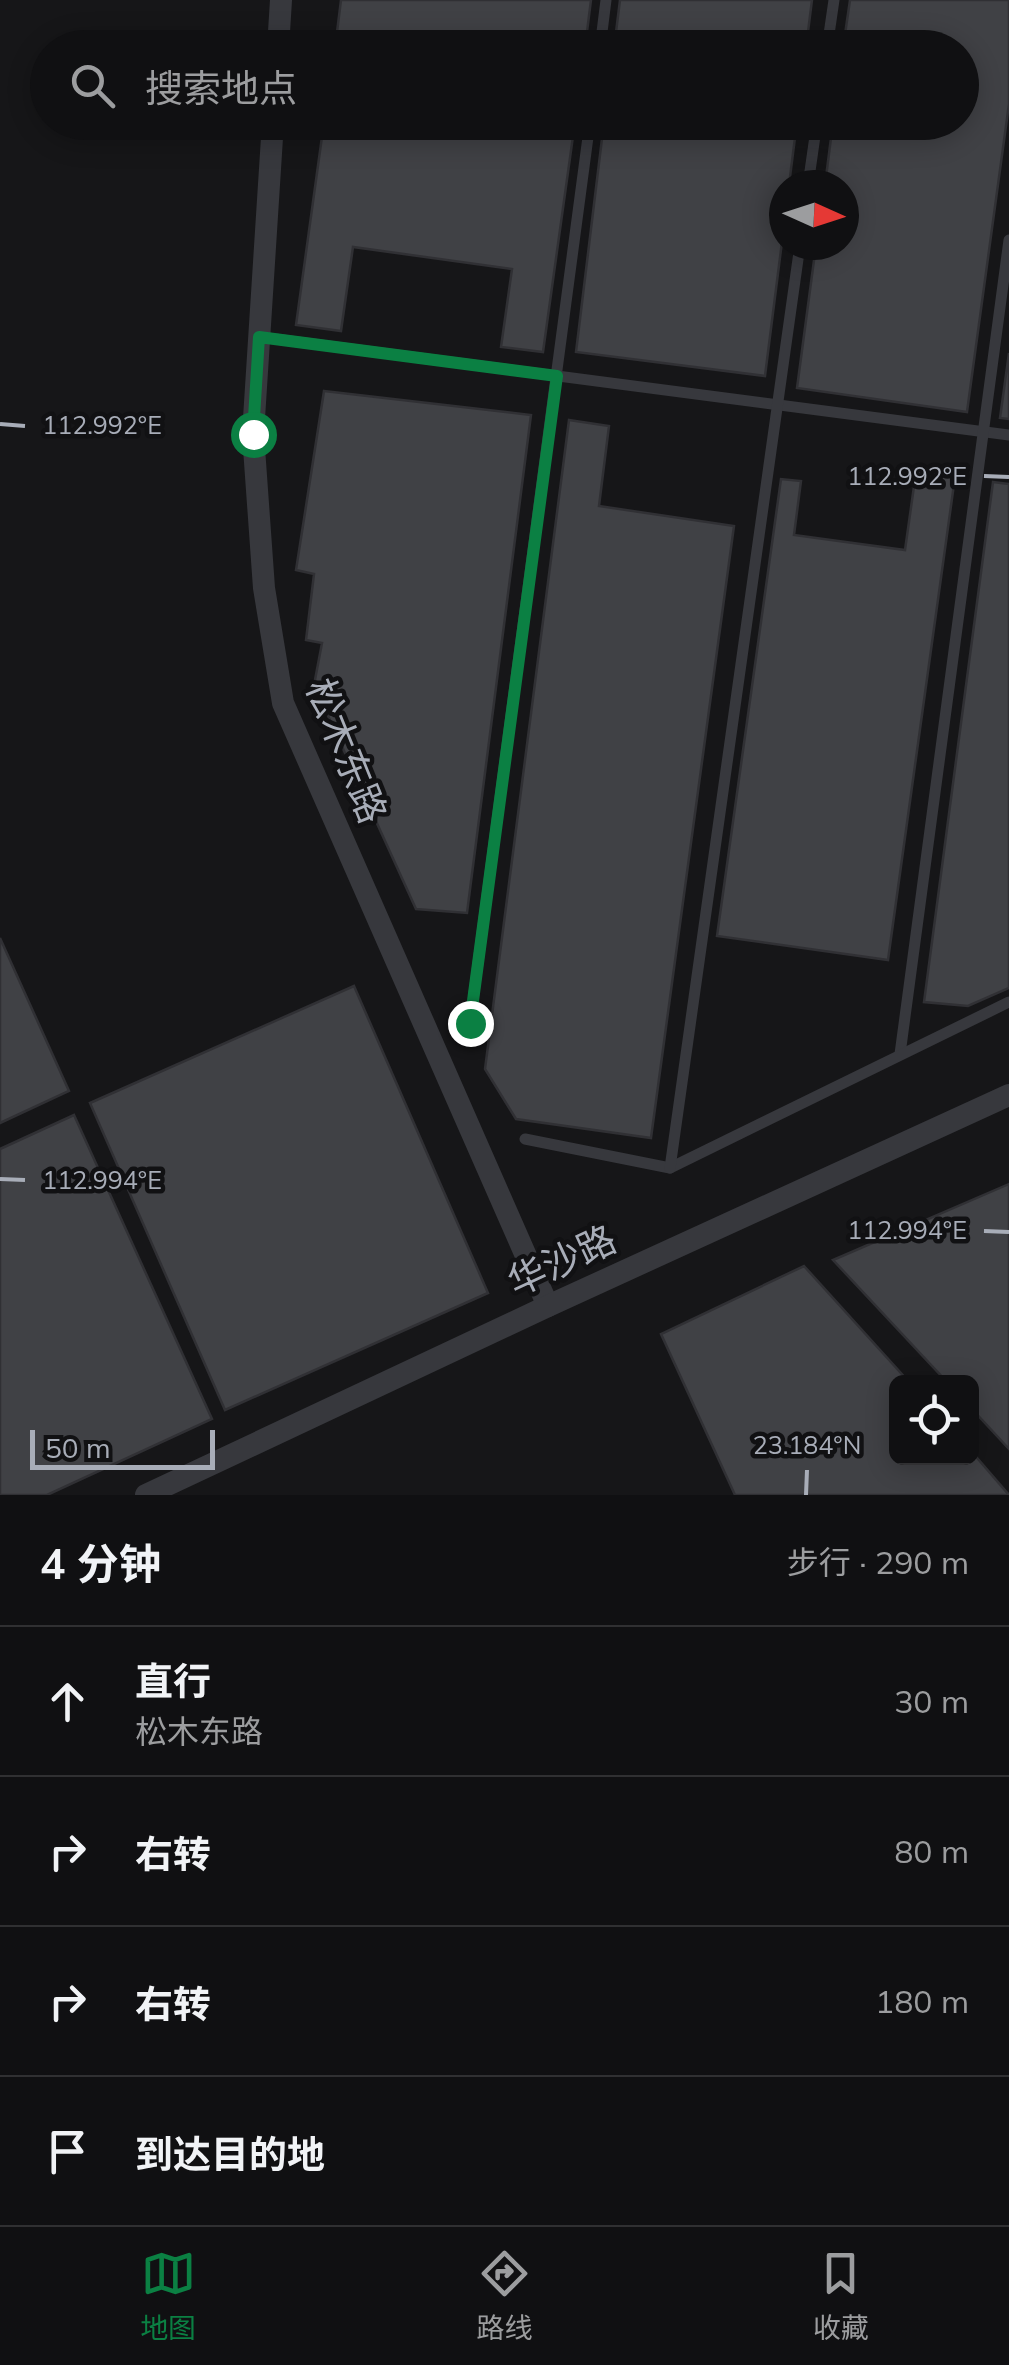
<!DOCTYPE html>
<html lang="zh">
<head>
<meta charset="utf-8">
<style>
	body { margin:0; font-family:Mulish,"Noto Sans SC",sans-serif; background:#19191b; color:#f1f3f6 }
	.controls { position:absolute; right:30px; bottom:30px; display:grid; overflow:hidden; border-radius:15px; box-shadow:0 5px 25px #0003 }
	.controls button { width:90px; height:90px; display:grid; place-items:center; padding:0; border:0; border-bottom:2px solid #303032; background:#101012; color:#f1f3f6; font:50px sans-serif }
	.compass { position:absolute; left:769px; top:170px; width:90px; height:90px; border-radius:50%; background:#101012; box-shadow:0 5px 25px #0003; rotate:93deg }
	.scale { position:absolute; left:30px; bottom:25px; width:185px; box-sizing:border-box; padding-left:10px; border:5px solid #a8adb8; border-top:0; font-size:28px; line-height:35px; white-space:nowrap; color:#a8adb8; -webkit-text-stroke:8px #111113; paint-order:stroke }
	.stop { position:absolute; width:30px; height:30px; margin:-22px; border:8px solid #0b8043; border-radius:50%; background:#fff }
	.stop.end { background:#0b8043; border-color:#fff; box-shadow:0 2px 10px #0008 }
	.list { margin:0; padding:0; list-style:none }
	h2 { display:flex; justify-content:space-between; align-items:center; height:130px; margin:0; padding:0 40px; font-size:42px }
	h2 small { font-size:32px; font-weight:400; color:#9c9d9f }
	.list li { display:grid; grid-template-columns:65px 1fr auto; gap:30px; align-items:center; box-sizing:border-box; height:150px; padding:0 40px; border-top:2px solid #303032 }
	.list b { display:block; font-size:38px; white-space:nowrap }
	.list p { margin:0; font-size:32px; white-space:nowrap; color:#9c9d9f }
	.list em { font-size:32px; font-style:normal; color:#9c9d9f }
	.icon { flex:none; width:55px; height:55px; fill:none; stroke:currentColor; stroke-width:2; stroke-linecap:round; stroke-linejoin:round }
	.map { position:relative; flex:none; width:1009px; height:1495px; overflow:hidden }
	.search { position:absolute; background:#101012; box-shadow:0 5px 25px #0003; left:30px; right:30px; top:30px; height:110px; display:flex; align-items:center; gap:25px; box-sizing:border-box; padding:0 35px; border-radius:55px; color:#9c9d9f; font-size:38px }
	.sheet { height:730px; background:#101012 }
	nav { display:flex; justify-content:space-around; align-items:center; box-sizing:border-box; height:140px; border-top:2px solid #303032; background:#101012; font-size:28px; color:#9c9d9f }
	nav a { display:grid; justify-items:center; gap:5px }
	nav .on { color:#0b8043 }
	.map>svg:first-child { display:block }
	.building { fill:#404145; stroke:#303034; stroke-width:2.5 }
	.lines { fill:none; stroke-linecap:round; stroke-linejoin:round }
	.service { stroke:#37383d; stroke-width:11 }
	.minor { stroke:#37383d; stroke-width:22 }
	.route { stroke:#0b8043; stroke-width:12 }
	.ticks { fill:none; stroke:#a8adb8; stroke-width:4 }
	.labels { text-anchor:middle; stroke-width:9; stroke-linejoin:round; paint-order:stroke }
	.street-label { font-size:38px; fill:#a8adb8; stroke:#111113 }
	.ticks-label { font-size:25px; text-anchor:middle; fill:#a8adb8; stroke:#111113; stroke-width:9; stroke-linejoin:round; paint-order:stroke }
</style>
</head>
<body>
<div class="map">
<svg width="1009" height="1495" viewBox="0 0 1009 1495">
	<rect width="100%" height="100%" fill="#161618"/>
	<!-- building -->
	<g class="building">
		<polygon points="341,0 591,0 585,48 335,48"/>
		<polygon points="620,0 812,0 806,48 614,48"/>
		<polygon points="850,0 1009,0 1009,104 967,412 797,388 816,245 844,245 844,185 825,185 833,122 962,122 962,48 843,48"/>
		<polygon points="324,122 575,122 543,352 501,347 512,269 353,247 341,331 296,325"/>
		<polygon points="604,122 797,122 789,185 784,185 784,226 765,376 576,352"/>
		<polygon points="1009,353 1009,419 1000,418"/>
		<polygon points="324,391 531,415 467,913 416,909 314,685 322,643 306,640 314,574 296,570"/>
		<polygon points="569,420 609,426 599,506 734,526 651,1138 516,1119 485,1069"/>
		<polygon points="916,472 955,477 888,960 717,936 781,479 801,481 794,535 905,550"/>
		<polygon points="993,482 1009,484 1009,988 968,1006 924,1002"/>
		<polygon points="0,938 69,1091 0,1123"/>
		<polygon points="354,986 488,1293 225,1410 90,1103"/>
		<polygon points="74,1115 212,1419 47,1495 0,1495 0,1149"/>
		<polygon points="1009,1184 1009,1449 972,1409 972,1382 947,1382 833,1260"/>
		<polygon points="804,1266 909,1382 896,1382 896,1458 972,1458 972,1452 1009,1495 735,1495 661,1334"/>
	</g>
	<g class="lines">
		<!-- service -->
		<g class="service">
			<polyline points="600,48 606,0"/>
			<polyline points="827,48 834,0"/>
			<polyline points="808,185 817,122"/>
			<polyline points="260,337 1009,435"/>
			<polyline points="470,1023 590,122"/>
			<polyline points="900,1054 1009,240"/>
			<polyline points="525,1139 670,1168 1009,1002"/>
			<polyline points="670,1168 800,245"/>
		</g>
		<!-- minor -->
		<g class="minor">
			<polyline points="278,48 281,0"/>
			<polyline points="273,122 253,434 264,588 283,703 548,1306"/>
			<polyline points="146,1495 548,1306 1009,1095"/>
		</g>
	</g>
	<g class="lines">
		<!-- route -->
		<polyline class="route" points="253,434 259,337 557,376 470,1023"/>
	</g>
	<!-- ticks -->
	<path class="ticks" d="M0,424l25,2M984,476l25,1M0,1179l25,1M984,1231l25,1M806,1495l1,-25"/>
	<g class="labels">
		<!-- street labels -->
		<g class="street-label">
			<text transform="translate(346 751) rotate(68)" y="13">松木东路</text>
			<text transform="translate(562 1261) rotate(-25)" y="13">华沙路</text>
		</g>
	</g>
	<g class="ticks-label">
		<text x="102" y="434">112.992°E</text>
		<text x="907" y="485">112.992°E</text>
		<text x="102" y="1189">112.994°E</text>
		<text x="907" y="1239">112.994°E</text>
		<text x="807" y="1454">23.184°N</text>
	</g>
</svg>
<div class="controls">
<button><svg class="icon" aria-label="locate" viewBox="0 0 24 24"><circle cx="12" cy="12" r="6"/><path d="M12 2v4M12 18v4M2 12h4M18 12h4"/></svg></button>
</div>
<svg class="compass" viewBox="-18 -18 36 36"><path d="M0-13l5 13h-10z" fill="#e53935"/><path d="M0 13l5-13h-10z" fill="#9c9d9f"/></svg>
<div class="scale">50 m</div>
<div class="stop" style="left:253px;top:434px"></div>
<div class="stop end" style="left:470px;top:1023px"></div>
<div class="search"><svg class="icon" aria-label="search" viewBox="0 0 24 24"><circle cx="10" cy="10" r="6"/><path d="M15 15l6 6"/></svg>搜索地点</div>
</div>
<section class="sheet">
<h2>4 分钟<small>步行 · 290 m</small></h2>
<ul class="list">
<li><svg class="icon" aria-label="ahead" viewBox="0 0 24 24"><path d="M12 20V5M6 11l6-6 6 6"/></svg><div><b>直行</b><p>松木东路</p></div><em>30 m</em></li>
<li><svg class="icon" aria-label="right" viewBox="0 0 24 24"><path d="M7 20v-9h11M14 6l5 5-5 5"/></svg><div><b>右转</b></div><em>80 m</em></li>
<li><svg class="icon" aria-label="right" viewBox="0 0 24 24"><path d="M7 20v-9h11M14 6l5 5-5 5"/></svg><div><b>右转</b></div><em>180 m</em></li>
<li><svg class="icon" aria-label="arrive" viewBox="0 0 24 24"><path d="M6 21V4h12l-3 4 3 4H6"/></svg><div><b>到达目的地</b></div></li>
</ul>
</section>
<nav>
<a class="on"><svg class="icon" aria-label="map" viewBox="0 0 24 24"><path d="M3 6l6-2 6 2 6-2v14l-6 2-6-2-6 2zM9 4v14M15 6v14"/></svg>地图</a>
<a><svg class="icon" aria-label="directions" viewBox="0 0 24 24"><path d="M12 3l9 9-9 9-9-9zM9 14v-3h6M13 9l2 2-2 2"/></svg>路线</a>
<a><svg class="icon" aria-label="saved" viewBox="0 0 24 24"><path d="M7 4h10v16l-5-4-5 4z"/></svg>收藏</a>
</nav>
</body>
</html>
